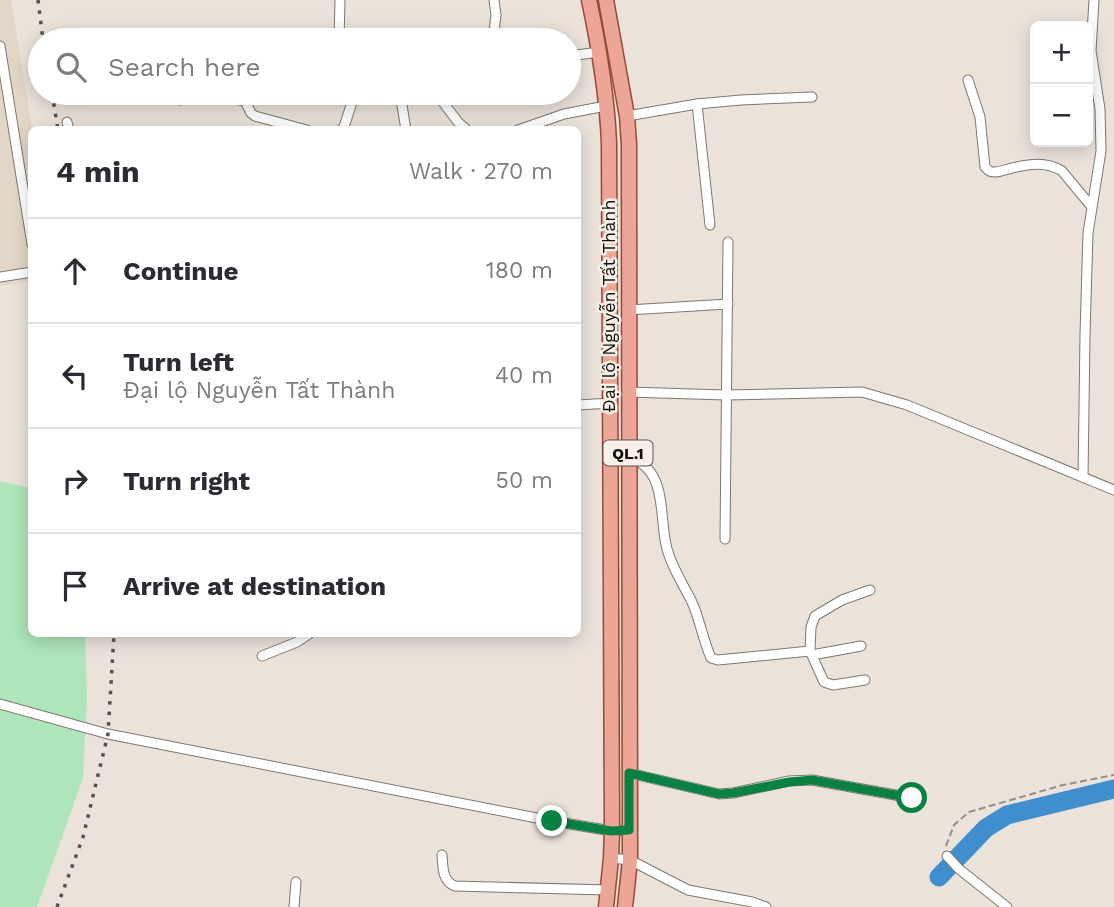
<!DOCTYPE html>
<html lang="en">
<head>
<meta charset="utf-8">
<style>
	body { margin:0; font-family:"Work Sans",sans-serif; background:#f7f7f7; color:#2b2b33 }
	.controls { position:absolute; right:21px; top:21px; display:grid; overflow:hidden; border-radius:10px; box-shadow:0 4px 18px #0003 }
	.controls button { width:63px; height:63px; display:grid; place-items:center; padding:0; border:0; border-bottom:2px solid #e1e1e2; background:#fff; color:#2b2b33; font:35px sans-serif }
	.stop { position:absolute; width:21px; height:21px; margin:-16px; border:5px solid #0b8043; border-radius:50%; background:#fff }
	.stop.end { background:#0b8043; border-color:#fff; box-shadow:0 2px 7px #0008 }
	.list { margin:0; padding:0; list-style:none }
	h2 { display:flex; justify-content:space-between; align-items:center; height:91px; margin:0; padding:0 28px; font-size:30px }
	h2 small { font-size:23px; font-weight:400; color:#7c7c81 }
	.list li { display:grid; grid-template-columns:46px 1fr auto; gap:21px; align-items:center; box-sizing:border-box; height:105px; padding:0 28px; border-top:2px solid #e1e1e2 }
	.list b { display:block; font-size:26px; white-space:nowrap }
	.list p { margin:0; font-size:23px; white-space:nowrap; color:#7c7c81 }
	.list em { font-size:23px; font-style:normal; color:#7c7c81 }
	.icon { flex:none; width:38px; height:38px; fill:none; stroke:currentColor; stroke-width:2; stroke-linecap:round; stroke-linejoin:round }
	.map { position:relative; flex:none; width:1114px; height:907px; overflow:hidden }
	.search { position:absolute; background:#fff; box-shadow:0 4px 18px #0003; left:28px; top:28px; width:553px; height:77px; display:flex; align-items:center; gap:18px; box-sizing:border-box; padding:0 24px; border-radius:38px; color:#7c7c81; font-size:26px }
	.panel { position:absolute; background:#fff; box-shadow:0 4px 18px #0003; left:28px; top:126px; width:553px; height:511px; border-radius:10px }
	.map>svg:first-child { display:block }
	.built { fill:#e3d6c7 }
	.green { fill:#aee5ba }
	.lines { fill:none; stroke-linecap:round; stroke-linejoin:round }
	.river { stroke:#418ecf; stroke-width:19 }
	.street-casing { stroke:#7d776f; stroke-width:11 }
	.primary-casing { stroke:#974938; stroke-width:17 }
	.path { stroke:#948e88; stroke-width:2; stroke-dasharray:7 3.5; stroke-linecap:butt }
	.street { stroke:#fff; stroke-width:9 }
	.primary { stroke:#eca596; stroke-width:14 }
	.rail { stroke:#57524e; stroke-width:3.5; stroke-dasharray:3.5 7; stroke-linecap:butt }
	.route { stroke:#0b8043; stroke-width:9 }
	.labels { text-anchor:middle; stroke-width:5; stroke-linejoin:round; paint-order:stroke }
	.shield { fill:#f8f1e8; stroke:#56524e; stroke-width:2 }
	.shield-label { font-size:16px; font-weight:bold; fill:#110e0c }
	.street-label { font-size:18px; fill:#110e0c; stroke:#f8f1e8 }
</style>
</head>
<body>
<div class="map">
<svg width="1114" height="907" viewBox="0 0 1114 907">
	<rect width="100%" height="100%" fill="#ebe3da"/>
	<!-- built -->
	<polygon class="built" points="0,0 11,0 32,129 32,280 0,286"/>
	<!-- green -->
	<polygon class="green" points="0,481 31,488 32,634 85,634 87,697 83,778 37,907 0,907"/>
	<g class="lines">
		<!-- river -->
		<polyline class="river" points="939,877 986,828 1007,815 1114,789"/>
		<!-- street casing -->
		<g class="street-casing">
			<g id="street">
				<polyline points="339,40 340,0"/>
				<polyline points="493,40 496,15 494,0"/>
				<polyline points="0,46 32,244"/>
				<polyline points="569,56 599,52"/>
				<path d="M968,80l12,37 5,50c4,4 4,5 10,5 5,0 12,-3 17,-4 17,-4 34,-7 50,3l29,35"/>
				<polyline points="400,93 406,130"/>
				<polyline points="436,93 458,122 467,130"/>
				<path d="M180,100c19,-9 40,-3 60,0l5,1 6,12 4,3 52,14"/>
				<polyline points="697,104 710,225"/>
				<polyline points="627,116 697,104 741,100 812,97"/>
				<polyline points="67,122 69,130"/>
				<polyline points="341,130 344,127 355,93"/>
				<polyline points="518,130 564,114 606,106"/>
				<polyline points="0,277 32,272"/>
				<polyline points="628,310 728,304"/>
				<polyline points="628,392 726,395 862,392 907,405 1114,490"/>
				<polyline points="578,405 611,403"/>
				<path d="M628,455c12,7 21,12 27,25 9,21 6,46 12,69 5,19 16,35 25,53 8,18 11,38 19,56l7,2 92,-9"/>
				<polyline points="1083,477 1085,335 1088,233 1101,151 1100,109 1091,51 1094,0"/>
				<polyline points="725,539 728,242"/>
				<polyline points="812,655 861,646"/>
				<polyline points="262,656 297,642 309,634"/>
				<polyline points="865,680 833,685 824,682 810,651 811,627 815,616 842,600 870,590"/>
				<polyline points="0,704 108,734 552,821 612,831 629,830"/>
				<polyline points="629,773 719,794 733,793 789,781 812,780 912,798"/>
				<path d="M442,855c1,12 0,26 13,31l154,4"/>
				<polyline points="947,856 959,869 1007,907"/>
				<polyline points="611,858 630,860 688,890 752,902 766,907"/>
				<polyline points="294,907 296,882"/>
			</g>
		</g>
		<!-- primary casing -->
		<g class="primary-casing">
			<g id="primary">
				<path d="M589,0c10,47 18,95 20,143l3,688 -1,27 -5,49"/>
				<polyline points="606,0 627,116 629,144 630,860 625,907"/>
			</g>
		</g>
		<!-- path -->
		<polyline class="path" points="946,846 954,825 969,812 1063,785 1114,775"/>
		<!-- street -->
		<use href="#street" class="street"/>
		<!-- primary -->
		<use href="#primary" class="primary"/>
		<!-- rail -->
		<g class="rail">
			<polyline points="38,0 43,40"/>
			<polyline points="52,93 58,130"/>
			<polyline points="57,907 83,837 108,734 114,634"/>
		</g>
	</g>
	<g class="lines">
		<!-- route -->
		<polyline class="route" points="552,821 611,831 629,830 629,773 719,794 733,793 789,782 812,780 912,798"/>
	</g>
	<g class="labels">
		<!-- shield labels -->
		<rect class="shield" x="603.5" y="440.5" width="49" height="25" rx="5"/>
		<g class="shield-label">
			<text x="628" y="459">QL.1</text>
		</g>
		<!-- street labels -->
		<g class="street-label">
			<text transform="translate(609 306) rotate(-90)" y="6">Đại lộ Nguyễn Tất Thành</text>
		</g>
	</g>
</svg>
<div class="controls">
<button>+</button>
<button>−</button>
</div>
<div class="stop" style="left:912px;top:798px"></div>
<div class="stop end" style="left:552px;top:821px"></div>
<div class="search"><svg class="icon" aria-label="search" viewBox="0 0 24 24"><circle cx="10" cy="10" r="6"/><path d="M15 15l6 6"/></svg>Search here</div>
<section class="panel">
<h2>4 min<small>Walk · 270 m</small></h2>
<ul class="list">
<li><svg class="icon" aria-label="ahead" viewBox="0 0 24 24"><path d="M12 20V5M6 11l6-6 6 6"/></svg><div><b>Continue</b></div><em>180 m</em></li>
<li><svg class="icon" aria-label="left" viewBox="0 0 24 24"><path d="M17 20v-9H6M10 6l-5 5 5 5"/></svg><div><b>Turn left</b><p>Đại lộ Nguyễn Tất Thành</p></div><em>40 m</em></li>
<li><svg class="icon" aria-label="right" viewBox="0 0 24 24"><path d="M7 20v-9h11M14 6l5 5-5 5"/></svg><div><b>Turn right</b></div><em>50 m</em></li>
<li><svg class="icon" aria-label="arrive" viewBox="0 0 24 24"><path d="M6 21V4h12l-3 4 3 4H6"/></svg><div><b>Arrive at destination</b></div></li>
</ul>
</section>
</div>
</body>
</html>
